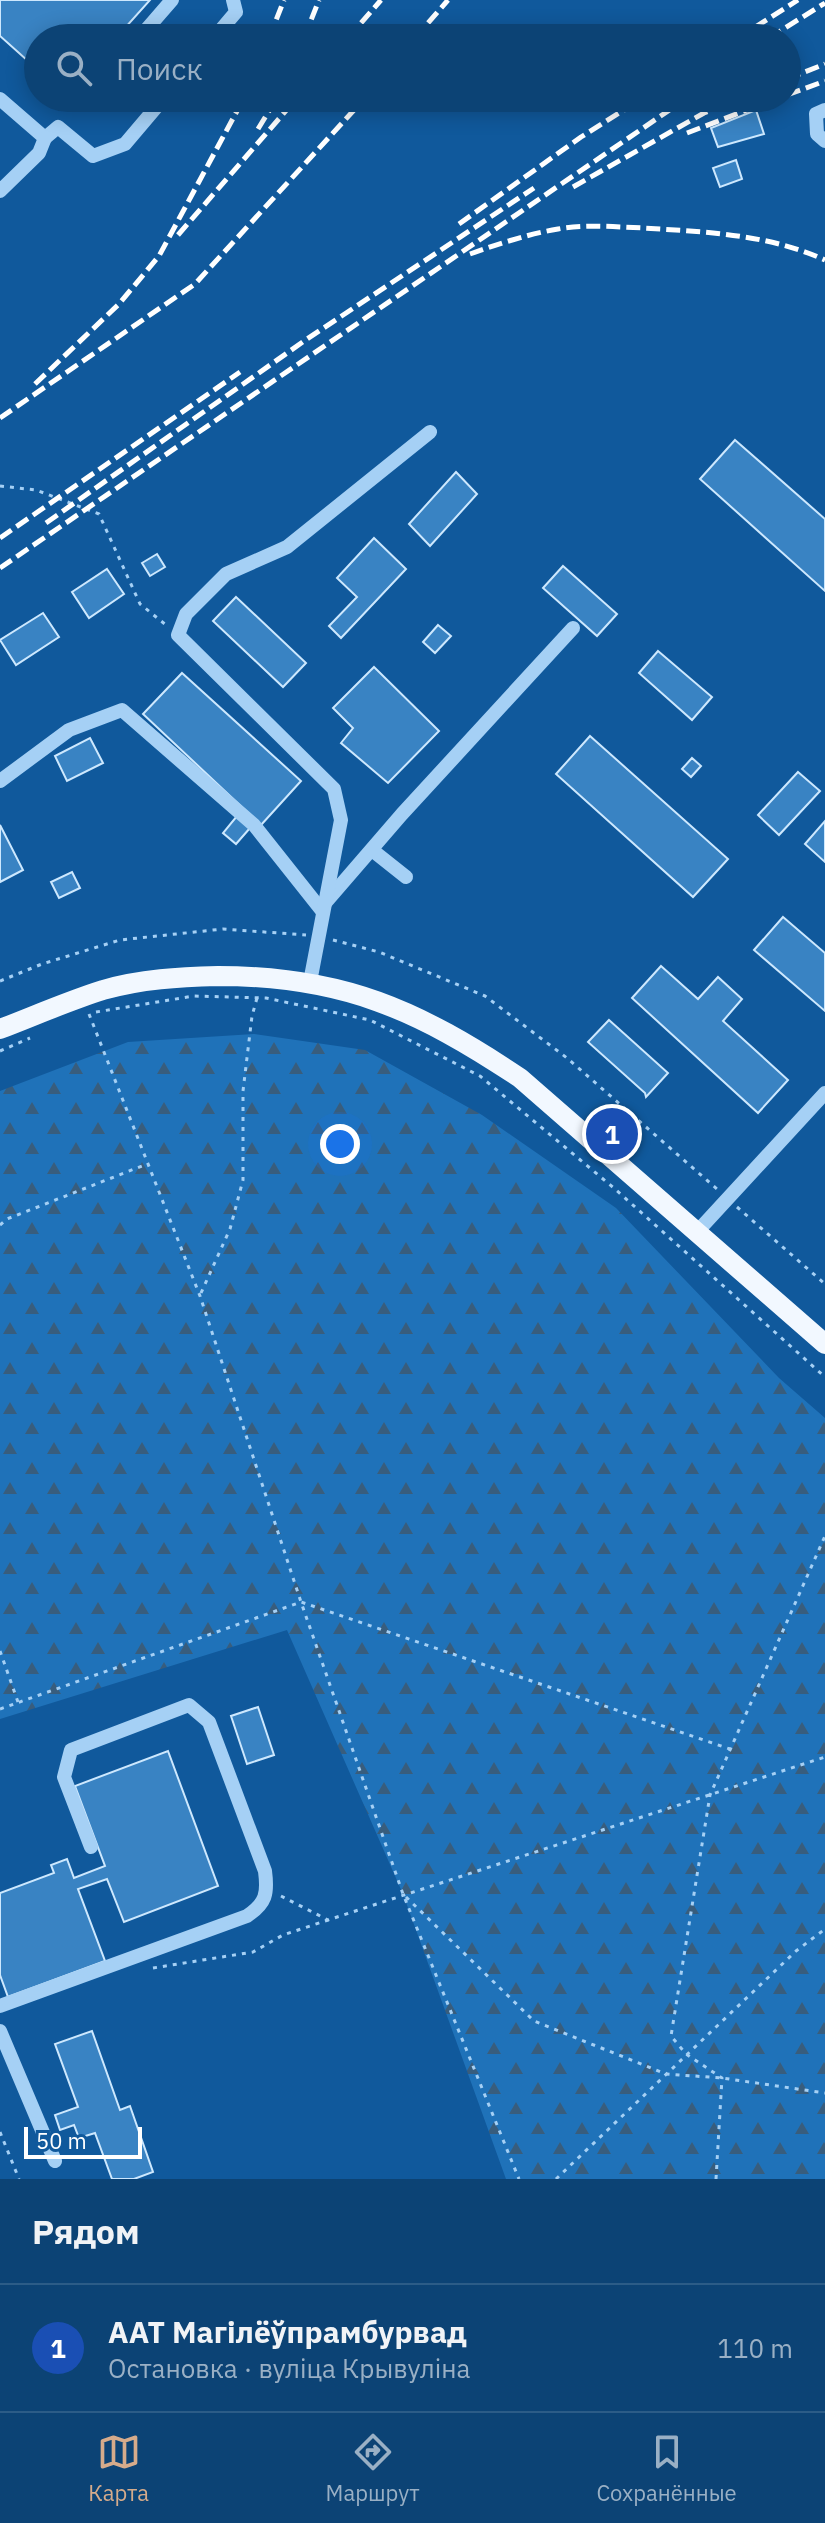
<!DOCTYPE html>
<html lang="ru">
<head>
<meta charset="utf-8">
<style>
	body { margin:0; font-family:"IBM Plex Sans",sans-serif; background:#1a4e7d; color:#f1f3f6 }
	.scale { position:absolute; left:24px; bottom:20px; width:118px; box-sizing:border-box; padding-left:8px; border:4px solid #fff; border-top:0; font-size:22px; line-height:28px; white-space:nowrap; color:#fff; -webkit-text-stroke:6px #10599c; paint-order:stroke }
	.you { position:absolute; left:340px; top:1144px; width:28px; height:28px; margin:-20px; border:6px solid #fff; border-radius:50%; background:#1a73e8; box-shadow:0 0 0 12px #1a73e833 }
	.badge { display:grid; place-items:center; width:52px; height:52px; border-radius:50%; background:#d6ab8b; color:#fff; font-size:26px; font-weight:700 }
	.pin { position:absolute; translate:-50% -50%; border:4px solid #fff; box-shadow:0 2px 8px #0006 }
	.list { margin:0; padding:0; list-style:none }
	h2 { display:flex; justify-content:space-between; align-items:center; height:104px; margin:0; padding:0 32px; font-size:34px }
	h2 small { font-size:26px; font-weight:400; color:#9ab0c5 }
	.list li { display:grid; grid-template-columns:52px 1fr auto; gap:24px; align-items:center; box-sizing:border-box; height:128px; padding:0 32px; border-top:2px solid #2c5c87 }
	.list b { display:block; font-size:30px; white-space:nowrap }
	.list p { margin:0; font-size:26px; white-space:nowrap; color:#9ab0c5 }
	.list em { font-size:26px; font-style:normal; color:#9ab0c5 }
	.icon { flex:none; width:44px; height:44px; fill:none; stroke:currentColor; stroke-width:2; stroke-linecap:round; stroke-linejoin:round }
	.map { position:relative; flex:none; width:825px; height:2179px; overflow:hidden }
	.search { position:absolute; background:#0c4375; box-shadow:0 4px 20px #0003; left:24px; right:24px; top:24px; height:88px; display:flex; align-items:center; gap:20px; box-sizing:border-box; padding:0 28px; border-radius:44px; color:#9ab0c5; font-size:30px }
	.sheet { height:232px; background:#0c4375 }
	nav { display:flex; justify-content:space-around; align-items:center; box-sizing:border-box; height:112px; border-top:2px solid #2c5c87; background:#0c4375; font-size:22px; color:#9ab0c5 }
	nav a { display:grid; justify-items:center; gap:4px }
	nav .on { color:#d6ab8b }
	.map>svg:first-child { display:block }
	.forest { fill:url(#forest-firs) }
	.building { fill:#3983c3; stroke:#cde8fe; stroke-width:2 }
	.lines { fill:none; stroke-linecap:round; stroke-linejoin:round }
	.path { stroke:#a5d0f5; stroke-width:3; stroke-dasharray:4 6; stroke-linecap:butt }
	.minor { stroke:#a5d0f5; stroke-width:14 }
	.major { stroke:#f2f8ff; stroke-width:20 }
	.rail { stroke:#fff; stroke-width:5; stroke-dasharray:14 6; stroke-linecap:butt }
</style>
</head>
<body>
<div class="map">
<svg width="825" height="2179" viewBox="0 0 825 2179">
	<defs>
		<pattern id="forest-firs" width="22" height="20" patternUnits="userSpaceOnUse" patternTransform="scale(2)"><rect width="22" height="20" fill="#1f72b9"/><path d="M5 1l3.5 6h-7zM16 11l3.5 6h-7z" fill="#385d7d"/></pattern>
	</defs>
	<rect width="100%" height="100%" fill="#10599c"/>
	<!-- forest -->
	<polygon class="forest" points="254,1034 365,1050 482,1115 616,1208 779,1378 825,1418 825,2179 506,2179 403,1894 287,1630 0,1719 0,1091 128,1042"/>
	<!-- building -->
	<g class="building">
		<polygon points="0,0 150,0 116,38 38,38 38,70 0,36"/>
		<polygon points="756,110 764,134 718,147 711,128"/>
		<polygon points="736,160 742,179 720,187 713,168"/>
		<polygon points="735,440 825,519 825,591 700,479"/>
		<polygon points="456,472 477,494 430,546 409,524"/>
		<polygon points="374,538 406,569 341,638 329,626 357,597 337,578"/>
		<polygon points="157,554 165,567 150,576 142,563"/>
		<polygon points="563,566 617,614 597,636 543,588"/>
		<polygon points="107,569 124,594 89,618 72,592"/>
		<polygon points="236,597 306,663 283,687 213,621"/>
		<polygon points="43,613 59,637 16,665 0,640"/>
		<polygon points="438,625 451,636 435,653 423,642"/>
		<polygon points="658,651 712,697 692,720 639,673"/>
		<polygon points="374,667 439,731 388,783 341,743 353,728 333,708"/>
		<polygon points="182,673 301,781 261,825 143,714"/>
		<polygon points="590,736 728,859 693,897 556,774"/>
		<polygon points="90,738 103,763 67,781 55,756"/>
		<polygon points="692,758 701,766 691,777 682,769"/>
		<polygon points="798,772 820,791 779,835 758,815"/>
		<polygon points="237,816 250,828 236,844 223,833"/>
		<polygon points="825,821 825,862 805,844"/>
		<polygon points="0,825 23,870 0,882"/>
		<polygon points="72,872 80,888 59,898 51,882"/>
		<polygon points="783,917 825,953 825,1011 754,950"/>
		<polygon points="661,966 698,999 718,977 742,999 723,1021 788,1080 758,1113 632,998"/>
		<polygon points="609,1020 668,1073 646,1097 645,1093 588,1042"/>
		<polygon points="258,1707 274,1755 247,1764 231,1716"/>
		<polygon points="168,1751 218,1886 124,1922 107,1879 78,1889 105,1961 8,1997 0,1975 0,1893 54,1873 51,1865 67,1859 74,1878 105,1866 75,1786"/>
		<polygon points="92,2031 120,2110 130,2106 153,2172 134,2179 112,2179 95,2133 79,2138 74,2125 60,2130 55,2115 78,2107 55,2044"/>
	</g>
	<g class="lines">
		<!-- path -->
		<g class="path">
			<polyline points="0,486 36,490 99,514 140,604 166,625"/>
			<polyline points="333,940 379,952 485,996 567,1058 717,1189"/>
			<polyline points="0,981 42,964 120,940 223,929 306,935"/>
			<polyline points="96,1012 194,996 266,998 370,1020 480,1076 615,1189 825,1377"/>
			<polyline points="89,1014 200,1296 301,1602 403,1894 519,2179"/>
			<polyline points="0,1051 30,1038"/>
			<polyline points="737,1207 825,1284"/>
			<polyline points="0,1225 7,1219 147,1164"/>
			<polyline points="201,1293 230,1229 243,1180 243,1091 252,1016 257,998"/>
			<polyline points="0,1651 18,1702"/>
			<polyline points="0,1709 301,1602 730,1749"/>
			<polyline points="281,1896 328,1920 825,1757"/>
			<polyline points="406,1897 534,2021 666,2074 722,2078 825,2093"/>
			<polyline points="153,1968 253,1952 283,1935 328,1920"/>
			<polyline points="0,2132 19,2179"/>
			<polyline points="556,2179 796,1951 825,1929"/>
			<polyline points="716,2179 722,2078 686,2054 671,2036 710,1795 825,1536"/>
		</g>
		<!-- minor -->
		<g class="minor">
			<polyline points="139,38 172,0"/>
			<polyline points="214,38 236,12 233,0"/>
			<polyline points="0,99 45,138 58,127 93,156 125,144 164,98"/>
			<polyline points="825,110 816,114 817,134 825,141"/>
			<polyline points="0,191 39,153 45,138"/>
			<polyline points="0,781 69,730 122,710 254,825 323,912"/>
			<polyline points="372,850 406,877"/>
			<polyline points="326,902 402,814 573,628"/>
			<polyline points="310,982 341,820 334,789 178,635 186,614 226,574 287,547 430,432"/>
			<polyline points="696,1233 825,1093"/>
			<path d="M0,2006l247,-90c19,-13 21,-22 18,-45l-56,-149 -20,-17 -118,45 -7,27 27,70"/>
			<polyline points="0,2031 55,2161"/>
		</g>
		<!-- major -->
		<path class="major" d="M0,1029c34,-13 68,-28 103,-39 38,-11 77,-13 115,-14 125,0 200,34 302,102l305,266"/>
		<!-- rail -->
		<g class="rail">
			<polyline points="269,38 284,0"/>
			<polyline points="304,38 319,0"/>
			<polyline points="348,38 381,0"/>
			<polyline points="415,38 448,0"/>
			<polyline points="738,38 798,0"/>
			<polyline points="769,38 825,3"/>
			<polyline points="787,79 825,64"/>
			<polyline points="787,95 825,81"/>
			<polyline points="258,129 277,98"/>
			<polyline points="687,133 778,98"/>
			<polyline points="573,187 704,113 740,98"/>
			<polyline points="459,224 581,137 643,98"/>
			<polyline points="178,235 297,98"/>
			<path d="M470,254c28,-10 58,-20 88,-25 28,-5 59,-2 86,-1 62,4 124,6 181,32"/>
			<polyline points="35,384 119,304 159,256 244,98"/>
			<polyline points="0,418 195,284 365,98"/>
			<polyline points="46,523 307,339 534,188"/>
			<polyline points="0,538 240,372"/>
			<polyline points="0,568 687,98"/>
		</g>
	</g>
</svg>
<div class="scale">50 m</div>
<div class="you"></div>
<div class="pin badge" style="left:612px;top:1134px;background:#1a4fb4">1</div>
<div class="search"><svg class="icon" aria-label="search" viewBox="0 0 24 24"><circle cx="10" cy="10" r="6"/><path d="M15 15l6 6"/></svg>Поиск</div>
</div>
<section class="sheet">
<h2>Рядом<small></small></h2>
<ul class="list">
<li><span class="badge" style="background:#1a4fb4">1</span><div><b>ААТ Магілёўпрамбурвад</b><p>Остановка · вуліца Крывуліна</p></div><em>110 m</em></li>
</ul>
</section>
<nav>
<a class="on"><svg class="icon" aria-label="map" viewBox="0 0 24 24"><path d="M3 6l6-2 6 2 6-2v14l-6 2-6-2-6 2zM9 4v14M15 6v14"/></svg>Карта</a>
<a><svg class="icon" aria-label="directions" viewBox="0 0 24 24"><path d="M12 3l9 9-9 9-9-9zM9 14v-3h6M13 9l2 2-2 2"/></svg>Маршрут</a>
<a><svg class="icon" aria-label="saved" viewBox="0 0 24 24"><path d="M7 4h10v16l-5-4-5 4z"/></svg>Сохранённые</a>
</nav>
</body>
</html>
